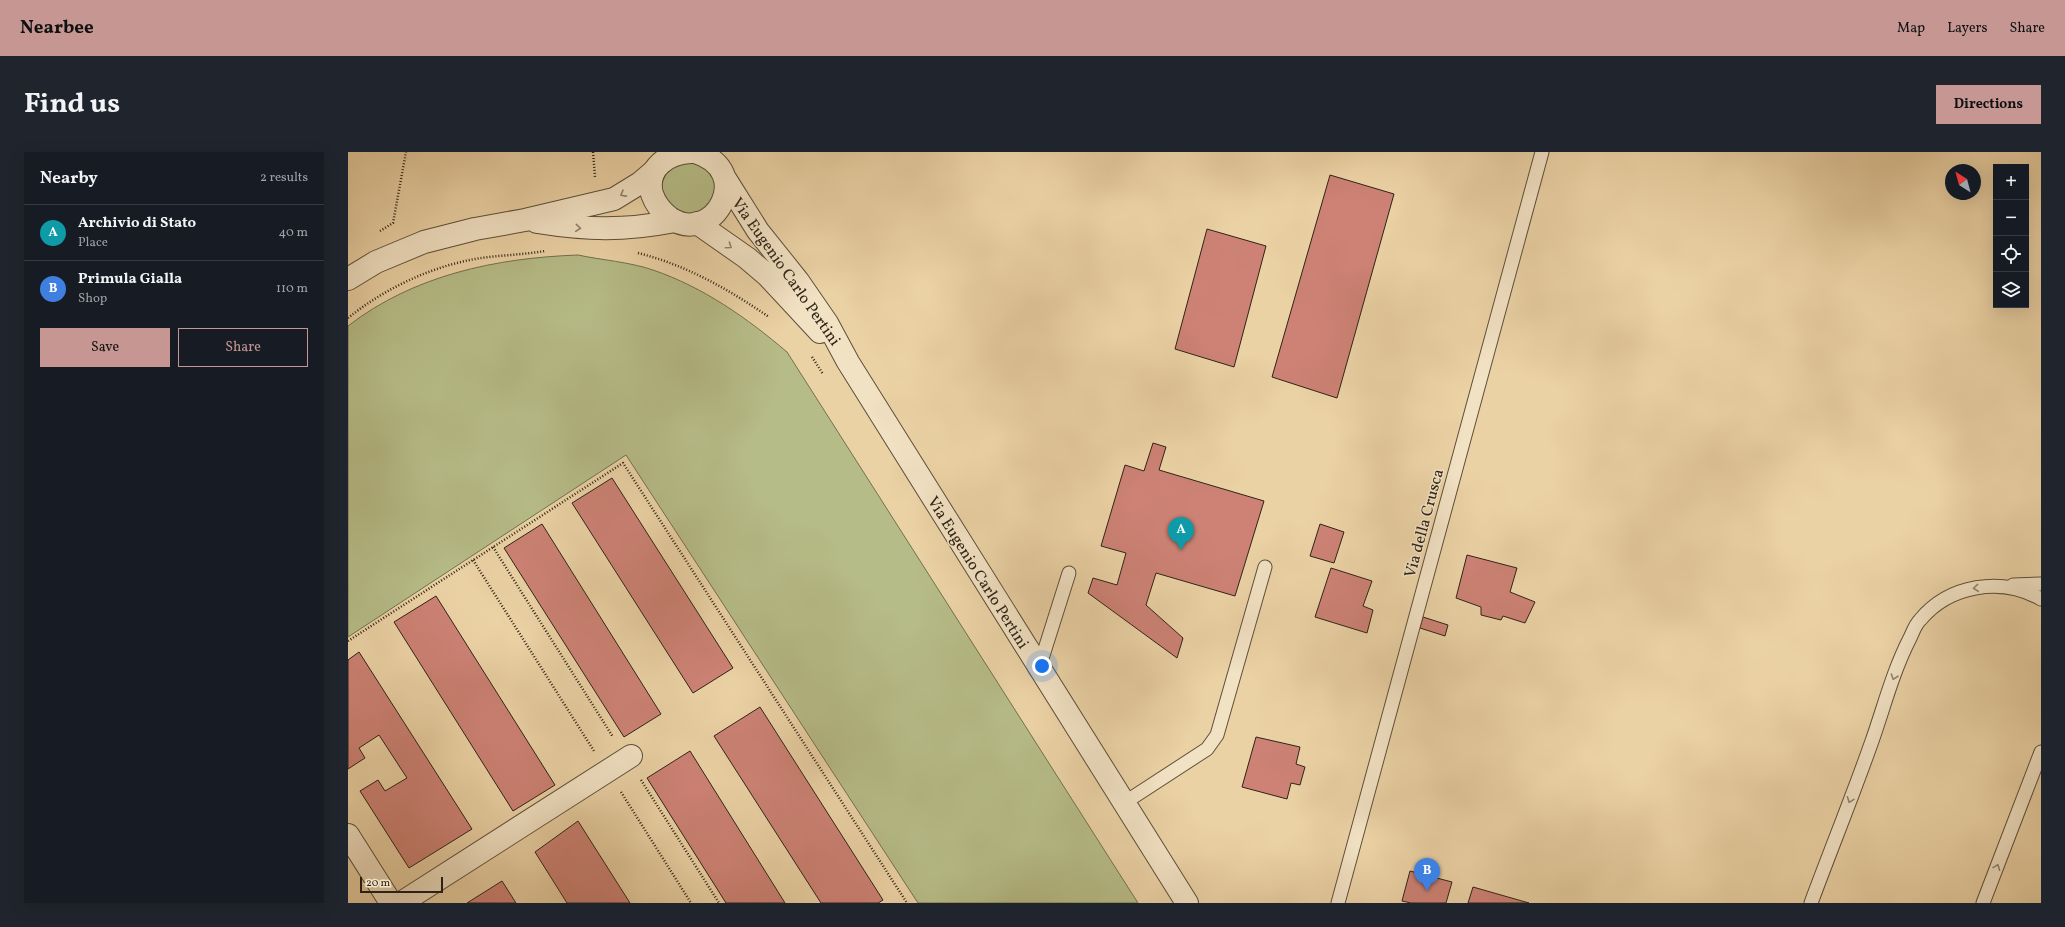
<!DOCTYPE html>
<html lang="en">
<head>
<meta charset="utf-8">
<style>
	body { margin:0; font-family:Vollkorn,serif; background:#20242c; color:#f1f3f6 }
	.controls { position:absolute; right:12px; top:12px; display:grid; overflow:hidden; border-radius:0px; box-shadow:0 4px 16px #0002 }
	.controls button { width:36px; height:36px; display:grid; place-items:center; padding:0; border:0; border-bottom:1px solid #363941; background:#171b24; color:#f1f3f6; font:20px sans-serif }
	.compass { position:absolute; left:1597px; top:12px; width:36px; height:36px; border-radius:50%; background:#171b24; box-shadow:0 4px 16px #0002; rotate:324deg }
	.scale { position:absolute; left:12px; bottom:10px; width:83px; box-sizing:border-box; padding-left:4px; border:2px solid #2e2317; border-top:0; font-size:11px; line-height:14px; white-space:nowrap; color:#2e2317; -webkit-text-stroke:3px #f2e2c4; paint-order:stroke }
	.you { position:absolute; left:694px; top:514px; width:14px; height:14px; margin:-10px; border:3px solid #fff; border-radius:50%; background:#1a73e8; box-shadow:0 0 0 6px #1a73e833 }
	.badge { display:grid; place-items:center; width:26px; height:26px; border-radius:50%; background:#c59692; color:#fff; font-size:13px; font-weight:700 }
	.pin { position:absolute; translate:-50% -33px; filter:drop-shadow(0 1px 2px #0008) }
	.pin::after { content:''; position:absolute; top:21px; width:14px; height:12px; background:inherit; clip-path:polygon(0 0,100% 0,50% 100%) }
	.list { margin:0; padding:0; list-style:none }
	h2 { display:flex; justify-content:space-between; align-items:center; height:52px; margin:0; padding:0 16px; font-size:17px }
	h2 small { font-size:13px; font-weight:400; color:#9ea1a6 }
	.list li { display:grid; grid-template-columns:26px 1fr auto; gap:12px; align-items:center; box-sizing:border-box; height:56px; padding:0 16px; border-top:1px solid #363941 }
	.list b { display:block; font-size:15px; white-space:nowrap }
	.list p { margin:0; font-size:13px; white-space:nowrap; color:#9ea1a6 }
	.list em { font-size:13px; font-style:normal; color:#9ea1a6 }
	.actions { display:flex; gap:8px; padding:12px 16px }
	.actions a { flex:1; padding:9px 0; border:1px solid #c59692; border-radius:0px; text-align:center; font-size:14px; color:#c59692 }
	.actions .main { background:#c59692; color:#111 }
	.icon { flex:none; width:22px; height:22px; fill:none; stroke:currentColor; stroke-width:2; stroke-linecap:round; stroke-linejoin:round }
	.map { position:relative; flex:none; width:1693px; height:751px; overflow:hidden; border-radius:0px }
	header { display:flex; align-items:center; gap:24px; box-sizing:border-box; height:56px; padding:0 20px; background:#c59692; color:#111 }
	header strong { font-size:19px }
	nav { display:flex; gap:22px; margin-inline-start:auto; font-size:14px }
	.intro { display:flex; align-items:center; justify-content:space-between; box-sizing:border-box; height:96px; padding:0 24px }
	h1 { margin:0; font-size:28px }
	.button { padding:10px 18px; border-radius:0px; background:#c59692; color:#111; font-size:14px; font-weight:700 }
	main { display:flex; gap:24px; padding:0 24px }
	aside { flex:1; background:#171b24; border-radius:0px; box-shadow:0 4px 16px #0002 }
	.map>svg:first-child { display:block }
	.green { fill:#b6bc87; stroke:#72704f }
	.building { fill:#cd8275; stroke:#2e2317 }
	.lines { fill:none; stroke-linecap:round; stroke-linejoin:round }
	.service-casing { stroke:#5d4f3a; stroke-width:15 }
	.minor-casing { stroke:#5d4f3a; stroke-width:24 }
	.path { stroke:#2e2317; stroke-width:2.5; stroke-dasharray:1 2; stroke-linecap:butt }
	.service { stroke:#f2e2c4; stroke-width:13 }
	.minor { stroke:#f2e2c4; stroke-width:22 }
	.oneway { stroke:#90826e }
	.labels { text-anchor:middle; stroke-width:3; stroke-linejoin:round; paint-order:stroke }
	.street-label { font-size:16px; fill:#2e2317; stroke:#f2e2c4 }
</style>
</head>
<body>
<header>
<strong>Nearbee</strong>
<nav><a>Map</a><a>Layers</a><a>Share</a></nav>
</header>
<div class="intro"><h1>Find us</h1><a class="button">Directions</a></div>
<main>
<aside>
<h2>Nearby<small>2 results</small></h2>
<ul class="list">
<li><span class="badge" style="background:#0f9aa8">A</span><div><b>Archivio di Stato</b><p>Place</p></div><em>40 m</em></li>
<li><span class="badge" style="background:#3f7fe0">B</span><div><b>Primula Gialla</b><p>Shop</p></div><em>110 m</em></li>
</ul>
<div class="actions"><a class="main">Save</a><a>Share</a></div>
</aside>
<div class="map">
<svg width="1693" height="751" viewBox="0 0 1693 751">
	<rect width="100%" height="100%" fill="#ebd2a5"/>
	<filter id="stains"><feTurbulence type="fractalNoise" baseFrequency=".005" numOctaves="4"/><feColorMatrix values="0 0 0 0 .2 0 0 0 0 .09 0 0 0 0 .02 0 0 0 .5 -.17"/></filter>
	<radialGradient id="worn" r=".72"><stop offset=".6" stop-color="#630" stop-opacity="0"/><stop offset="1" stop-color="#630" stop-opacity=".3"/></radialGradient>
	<!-- green -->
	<g class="green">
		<polygon points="349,10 365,21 370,39 355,63 327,62 313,40 314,31 318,22 331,11"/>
		<path d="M230,103c23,5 52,7 75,15 50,17 94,48 134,82l351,551h-220l-292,-448 -278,182v-311c66,-51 148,-68 230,-71z"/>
	</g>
	<!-- building -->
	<g class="building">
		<polygon points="982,23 1046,42 989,246 924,225"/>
		<polygon points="859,77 918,94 886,215 827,197"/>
		<polygon points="805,291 818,295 811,318 916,349 887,444 808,421 798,453 835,486 829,506 740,441 745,426 769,433 778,401 753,394 777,313 796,319"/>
		<polygon points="264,326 385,516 345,541 224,351"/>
		<polygon points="194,372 313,562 276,585 156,396"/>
		<polygon points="972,372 996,380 986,411 962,404"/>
		<polygon points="1119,403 1169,416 1162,440 1187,450 1177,471 1155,464 1153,468 1133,463 1133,455 1108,446"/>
		<polygon points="983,416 1024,429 1015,454 1025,458 1019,481 967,465"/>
		<polygon points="88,444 207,633 165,659 46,470"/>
		<polygon points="1075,465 1100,473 1097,484 1072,476"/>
		<polygon points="11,500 124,677 61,716 12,639 30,628 37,639 59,626 31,583 11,596 17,606 0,617 0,508"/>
		<polygon points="412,555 535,748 530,751 473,751 366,584"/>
		<polygon points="908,585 952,595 948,612 957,615 952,633 943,631 939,647 894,635"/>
		<polygon points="342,599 437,751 378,751 299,626"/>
		<polygon points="230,669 282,751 219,751 187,700"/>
		<polygon points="1062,719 1104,730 1098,751 1063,751 1054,749"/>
		<polygon points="154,729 168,751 119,751"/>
		<polygon points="1125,735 1181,751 1120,751"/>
	</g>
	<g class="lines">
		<!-- service casing -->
		<g class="service-casing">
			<g id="service">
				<polyline points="1665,433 1693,432"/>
				<polyline points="691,516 721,421"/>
				<polyline points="776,651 859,597 869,583 917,415"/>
				<polyline points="990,751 1194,0"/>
				<path d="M1463,751c20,-54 42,-108 61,-162 12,-34 21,-70 38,-103 3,-6 5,-13 10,-18 29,-35 81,-44 121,-21"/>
				<polyline points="1635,751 1693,600"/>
			</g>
		</g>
		<!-- minor casing -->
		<g class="minor-casing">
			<g id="minor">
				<path d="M343,0c-23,1 -46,16 -39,42 3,9 10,18 18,24 43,29 87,-47 25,-66"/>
				<polyline points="378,28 410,79 450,129 479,171 500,210 839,751"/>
				<path d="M189,70c50,8 87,9 138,-1"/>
				<polyline points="349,71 399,106 419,123 472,180"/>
				<polyline points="0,127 28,110 76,90 127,77 177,68 266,47 292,31 306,19"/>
				<polyline points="0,683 43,751"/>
				<polyline points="53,751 283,604"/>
			</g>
		</g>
		<!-- path -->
		<g class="path">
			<polyline points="245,0 247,25"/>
			<polyline points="32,79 45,71 58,0"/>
			<path d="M290,101c48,12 90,36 131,64"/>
			<path d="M0,166c36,-29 82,-51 127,-59 23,-4 47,-4 70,-8"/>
			<polyline points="464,205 475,222"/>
			<polyline points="145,395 265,585"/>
			<polyline points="125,408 246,599"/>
			<polyline points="0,489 275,311 559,751"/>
			<polyline points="293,628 371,751"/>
			<polyline points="273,640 343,751"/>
		</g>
		<!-- service -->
		<use href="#service" class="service"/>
		<!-- minor -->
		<use href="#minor" class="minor"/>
	</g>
	<!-- one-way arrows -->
	<defs><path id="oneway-chevron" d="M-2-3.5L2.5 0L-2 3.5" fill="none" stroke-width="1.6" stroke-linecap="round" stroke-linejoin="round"/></defs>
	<g class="oneway">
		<use href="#oneway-chevron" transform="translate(275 42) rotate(151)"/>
		<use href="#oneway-chevron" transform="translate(230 76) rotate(5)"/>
		<use href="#oneway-chevron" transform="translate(381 94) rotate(35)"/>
		<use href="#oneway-chevron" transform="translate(1628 436) rotate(175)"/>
		<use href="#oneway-chevron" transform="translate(1546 525) rotate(109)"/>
		<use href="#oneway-chevron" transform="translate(1502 648) rotate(111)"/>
		<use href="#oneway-chevron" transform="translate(1649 715) rotate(-69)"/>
	</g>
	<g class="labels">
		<!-- street labels -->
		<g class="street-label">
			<text transform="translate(439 119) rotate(55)" y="6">Via Eugenio Carlo Pertini</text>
			<text transform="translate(1075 371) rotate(-75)" y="6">Via della Crusca</text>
			<text transform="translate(631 420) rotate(58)" y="6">Via Eugenio Carlo Pertini</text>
		</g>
	</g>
	<rect width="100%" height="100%" filter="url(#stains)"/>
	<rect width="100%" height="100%" fill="url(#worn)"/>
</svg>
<div class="controls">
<button>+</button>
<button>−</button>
<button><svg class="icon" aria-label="locate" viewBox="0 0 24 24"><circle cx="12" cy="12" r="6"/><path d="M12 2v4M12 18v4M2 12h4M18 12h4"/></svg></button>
<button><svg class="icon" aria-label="layers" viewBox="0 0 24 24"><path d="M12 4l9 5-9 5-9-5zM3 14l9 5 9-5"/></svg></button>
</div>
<svg class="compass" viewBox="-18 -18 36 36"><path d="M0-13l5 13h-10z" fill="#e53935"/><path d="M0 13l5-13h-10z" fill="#9ea1a6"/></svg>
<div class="scale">20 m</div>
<div class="you"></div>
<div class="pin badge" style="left:833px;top:398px;background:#0f9aa8">A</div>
<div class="pin badge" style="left:1079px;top:739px;background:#3f7fe0">B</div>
</div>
</main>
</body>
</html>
